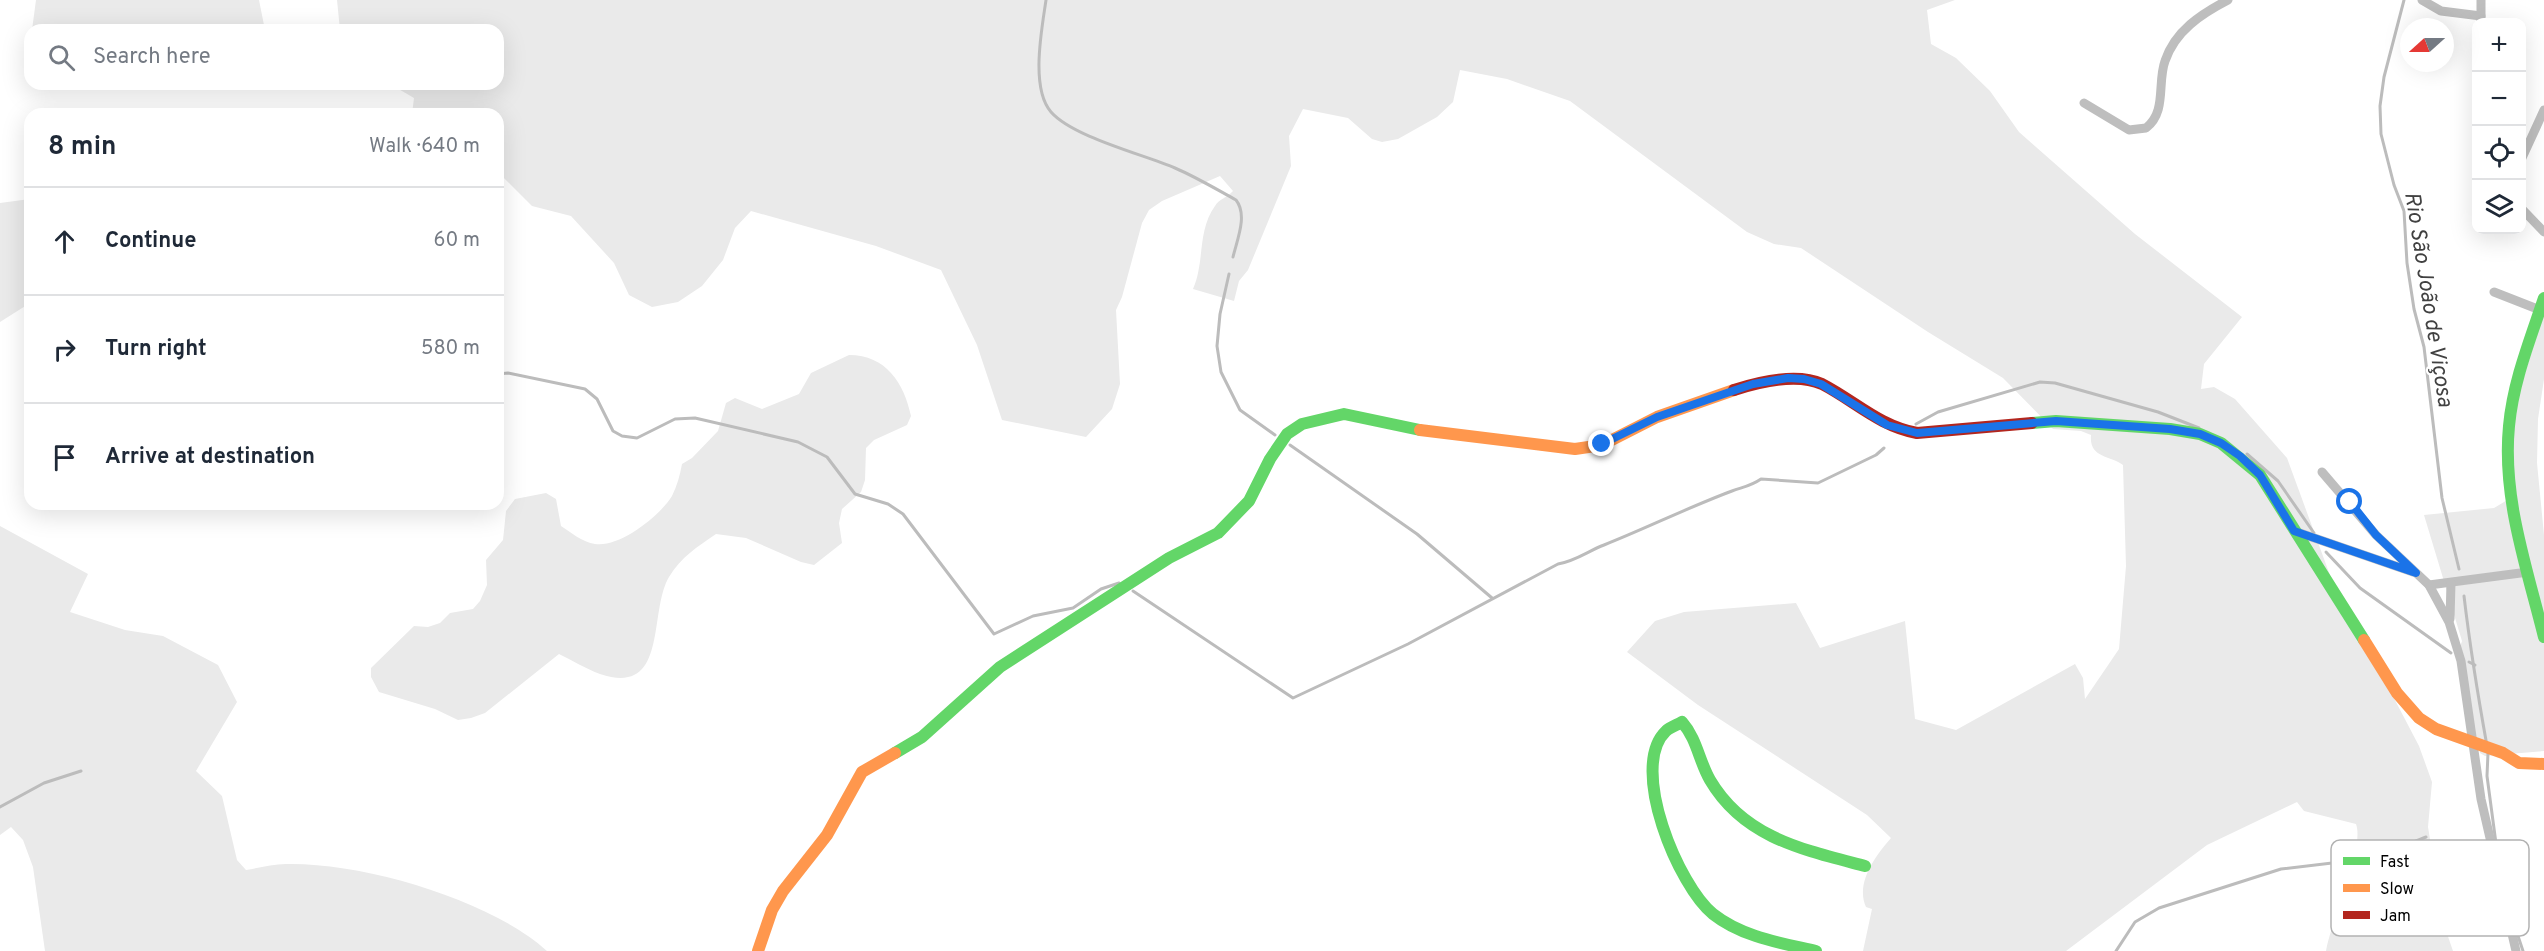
<!DOCTYPE html>
<html lang="en">
<head>
<meta charset="utf-8">
<style>
	body { margin:0; font-family:Overpass,sans-serif; background:#f2f2f3; color:#1f2937 }
	.controls { position:absolute; right:18px; top:18px; display:grid; overflow:hidden; border-radius:12px; box-shadow:0 6px 24px #0002 }
	.controls button { width:54px; height:54px; display:grid; place-items:center; padding:0; border:0; border-bottom:2px solid #e0e1e3; background:#fff; color:#1f2937; font:30px sans-serif }
	.compass { position:absolute; left:2400px; top:18px; width:54px; height:54px; border-radius:50%; background:#fff; box-shadow:0 6px 24px #0002; rotate:249deg }
	.stop { position:absolute; width:18px; height:18px; margin:-14px; border:4px solid #1a73e8; border-radius:50%; background:#fff }
	.stop.end { background:#1a73e8; border-color:#fff; box-shadow:0 2px 6px #0008 }
	.list { margin:0; padding:0; list-style:none }
	h2 { display:flex; justify-content:space-between; align-items:center; height:78px; margin:0; padding:0 24px; font-size:26px }
	h2 small { font-size:20px; font-weight:400; color:#747a83 }
	.list li { display:grid; grid-template-columns:39px 1fr auto; gap:18px; align-items:center; box-sizing:border-box; height:108px; padding:0 24px; border-top:2px solid #e0e1e3 }
	.list b { display:block; font-size:22px; white-space:nowrap }
	.list em { font-size:20px; font-style:normal; color:#747a83 }
	.icon { flex:none; width:33px; height:33px; fill:none; stroke:currentColor; stroke-width:2; stroke-linecap:round; stroke-linejoin:round }
	.map { position:relative; flex:none; width:2544px; height:951px; overflow:hidden }
	.search { position:absolute; background:#fff; box-shadow:0 6px 24px #0002; left:24px; top:24px; width:480px; height:66px; display:flex; align-items:center; gap:15px; box-sizing:border-box; padding:0 21px; border-radius:18px; color:#747a83; font-size:22px }
	.panel { position:absolute; background:#fff; box-shadow:0 6px 24px #0002; left:24px; top:108px; width:480px; height:402px; border-radius:18px }
	.map>svg:first-child { display:block }
	.green { fill:#eaeaea }
	.lines { fill:none; stroke-linecap:round; stroke-linejoin:round }
	.stream { stroke:#bcbcbc; stroke-width:3 }
	.street { stroke:#bebebe; stroke-width:9 }
	.fast { stroke:#63d668; stroke-width:12 }
	.slow { stroke:#ff974d; stroke-width:12 }
	.jam { stroke:#b3261e; stroke-width:12 }
	.route { stroke:#1a73e8; stroke-width:8 }
	.labels { text-anchor:middle; stroke-width:4.5; stroke-linejoin:round; paint-order:stroke }
	.water-label { font-size:22px; font-style:italic; fill:#414141; stroke:#fff }
	.key { fill:#fff; stroke:#b2b2b2; stroke-width:1.5 }
	.key-label { font-size:16px; fill:#000 }
</style>
</head>
<body>
<div class="map">
<svg width="2544" height="951" viewBox="0 0 2544 951">
	<rect width="100%" height="100%" fill="#fff"/>
	<!-- green -->
	<g class="green">
		<polygon points="36,0 259,0 265,30 184,30 182,24 166,30 32,30"/>
		<path d="M337,0h1618l-28,10 4,34 25,14 34,33 29,41 116,102 107,83 -38,47 -3,25 13,-2 21,12 52,59 44,120 88,168 13,36 -4,45 16,98 9,26h-127c5,-30 39,-103 30,-127l-52,-13 -7,-9 -90,43 -141,106h-203l9,-42 -6,-2c-11,-24 10,-52 25,-69l-24,-23 -169,-110 -71,-53 28,-31 29,-9 112,-9 24,45 85,-27 10,98 41,11 119,-66 8,14 2,21 34,-50 7,-83 -3,-101c-14,-10 -34,-7 -32,-30l-10,-4 -28,-2 -50,-51 -75,-46 -127,-84 -27,-4 -27,-12 -177,-131 -63,-22 -47,-9 -7,32 -16,15 -39,22 -16,3 -10,-3 -24,-21 -45,-9 -14,27 2,30 -43,104 -9,11 -5,20 -41,-12c12,-27 4,-58 22,-83 4,-7 13,-9 18,-15l-13,-15 -58,25 -13,9 -7,13 -20,74 -6,13 4,74 -8,25 -26,28 -84,-17 -25,-75 -36,-75 -65,-24 -125,-35 -16,17 -12,32 -21,26 -24,16 -26,5 -23,-12 -15,-32 -43,-47 -39,-10 -34,-34v-58h-86l2,-16 -24,-14h108v-54h-158z"/>
		<polygon points="30,199 30,303 0,322 0,203"/>
		<polygon points="2544,313 2544,379 2538,419 2537,463 2544,535 2544,751 2485,756 2480,753 2457,656 2462,641 2424,515 2494,508 2509,499 2511,418"/>
		<path d="M849,355c37,0 55,28 62,61l-4,9 -33,15 -8,8 -1,32 -4,12 -19,17 -3,14 3,20 -28,22 -13,-3 -55,-24 -30,-4c-19,13 -35,23 -47,43 -21,35 0,120 -69,97 -14,-5 -28,-14 -41,-20l-74,59 -14,5 -13,2 -23,-11 -56,-17 -8,-15v-9l43,-42 14,1 12,-4 10,-10 23,-4 7,-8 7,-16 -1,-25 17,-20 3,-29 9,-12 31,-6 10,6 5,27c11,7 21,16 34,18 24,4 65,-28 77,-48 5,-10 8,-21 10,-32l10,-6 26,-27 8,-28 9,-5 27,11 37,-15 12,-21z"/>
		<path d="M0,526l88,48 -18,38 55,18 38,6 55,29 19,37 -41,69 26,25 15,64 9,10c13,-2 27,-6 40,-6 77,-2 205,36 261,87h-502l-12,-84 -10,-27 -12,-13 -11,8z"/>
	</g>
	<g class="lines">
		<!-- stream -->
		<g class="stream">
			<path d="M1046,0c-4,28 -16,88 5,112 22,25 91,42 124,56 21,9 41,21 61,32 12,15 1,40 -3,57"/>
			<polyline points="2404,0 2384,77 2380,106 2381,134 2394,185 2404,211 2407,263 2414,309 2424,347 2442,498 2459,569"/>
			<polyline points="1229,274 1220,314 1217,346 1221,372 1240,410 1275,435"/>
			<polyline points="498,374 508,373 585,389 597,399 613,431 622,436 637,438 675,419 695,418 798,442 827,457 855,494 888,504 903,514 994,634 1033,616 1073,608 1101,589 1119,583"/>
			<polyline points="1916,424 1938,412 2040,382 2055,383 2158,412 2199,428"/>
			<polyline points="1290,445 1417,534 1492,598"/>
			<polyline points="2247,454 2278,481 2314,533"/>
			<polyline points="2326,552 2360,588 2451,653"/>
			<path d="M1133,591l160,107 115,-54 150,-80c18,-3 30,-13 46,-19 43,-17 85,-38 128,-54 11,-4 19,-5 29,-12l57,4 58,-28 8,-7"/>
			<path d="M2464,596c6,51 14,100 23,150"/>
			<polyline points="2469,662 2475,665"/>
			<polyline points="2488,753 2487,776 2497,851"/>
			<polyline points="0,807 44,783 81,771"/>
			<polyline points="2515,927 2523,951"/>
			<polyline points="2116,951 2135,922 2159,908 2281,869 2374,858 2426,837"/>
		</g>
		<!-- street -->
		<g class="street">
			<polyline points="2422,0 2441,11 2481,16"/>
			<polyline points="2481,0 2481,22"/>
			<path d="M2084,103l45,27 17,-2c21,-16 11,-45 19,-67 10,-30 36,-47 63,-61"/>
			<polyline points="2522,158 2544,110"/>
			<polyline points="2522,209 2544,232"/>
			<polyline points="2494,292 2540,310"/>
			<polyline points="2322,472 2376,535 2429,585 2449,622 2461,661 2481,799 2516,951"/>
			<polyline points="2294,531 2413,572"/>
			<polyline points="2429,585 2528,572"/>
			<polyline points="2450,619 2451,583"/>
		</g>
		<!-- fast -->
		<g class="fast">
			<path d="M2544,298c-14,42 -31,84 -35,128 -7,72 18,142 35,211"/>
			<polyline points="2032,423 2056,421 2170,429 2200,434 2221,443 2260,475 2364,640"/>
			<polyline points="895,753 922,737 1000,667 1169,558 1218,533 1249,501 1270,459 1287,434 1302,424 1344,414 1420,430"/>
			<path d="M1816,951c-35,-8 -74,-14 -103,-37 -34,-27 -85,-147 -47,-183 4,-4 11,-6 16,-9 15,17 17,39 28,58 34,58 94,70 155,86"/>
		</g>
		<!-- slow -->
		<g class="slow">
			<polyline points="1420,430 1575,449 1602,445 1657,417 1734,390"/>
			<polyline points="2364,640 2397,693 2419,718 2436,729 2503,753 2519,763 2544,764"/>
			<polyline points="758,951 772,910 783,891 827,835 862,772 895,753"/>
		</g>
		<!-- jam -->
		<path class="jam" d="M1734,390c25,-8 63,-17 88,-6 33,17 57,42 95,49l115,-10"/>
	</g>
	<g class="lines">
		<!-- route -->
		<polyline class="route" points="1602,444 1657,417 1753,384 1788,378 1804,379 1821,384 1887,425 1917,433 2056,421 2170,429 2200,434 2221,443 2240,456 2260,475 2294,531 2416,573 2376,535 2350,502"/>
	</g>
	<g class="labels">
		<!-- water labels -->
		<g class="water-label">
			<text transform="translate(2430 299) rotate(81)" y="8">Rio São João de Viçosa</text>
		</g>
	</g>
	<!-- legend -->
	<rect x="2331" y="840" width="198" height="96" rx="9" class="key"/>
	<rect x="2343" y="857" width="27" height="8" fill="#63d668"/>
	<rect x="2343" y="884" width="27" height="8" fill="#ff974d"/>
	<rect x="2343" y="911" width="27" height="8" fill="#b3261e"/>
	<g class="key-label">
		<text x="2380" y="867">Fast</text>
		<text x="2380" y="894">Slow</text>
		<text x="2380" y="921">Jam</text>
	</g>
</svg>
<div class="controls">
<button>+</button>
<button>−</button>
<button><svg class="icon" aria-label="locate" viewBox="0 0 24 24"><circle cx="12" cy="12" r="6"/><path d="M12 2v4M12 18v4M2 12h4M18 12h4"/></svg></button>
<button><svg class="icon" aria-label="layers" viewBox="0 0 24 24"><path d="M12 4l9 5-9 5-9-5zM3 14l9 5 9-5"/></svg></button>
</div>
<svg class="compass" viewBox="-18 -18 36 36"><path d="M0-13l5 13h-10z" fill="#e53935"/><path d="M0 13l5-13h-10z" fill="#747a83"/></svg>
<div class="stop" style="left:2350px;top:502px"></div>
<div class="stop end" style="left:1602px;top:444px"></div>
<div class="search"><svg class="icon" aria-label="search" viewBox="0 0 24 24"><circle cx="10" cy="10" r="6"/><path d="M15 15l6 6"/></svg>Search here</div>
<section class="panel">
<h2>8 min<small>Walk · 640 m</small></h2>
<ul class="list">
<li><svg class="icon" aria-label="ahead" viewBox="0 0 24 24"><path d="M12 20V5M6 11l6-6 6 6"/></svg><div><b>Continue</b></div><em>60 m</em></li>
<li><svg class="icon" aria-label="right" viewBox="0 0 24 24"><path d="M7 20v-9h11M14 6l5 5-5 5"/></svg><div><b>Turn right</b></div><em>580 m</em></li>
<li><svg class="icon" aria-label="arrive" viewBox="0 0 24 24"><path d="M6 21V4h12l-3 4 3 4H6"/></svg><div><b>Arrive at destination</b></div></li>
</ul>
</section>
</div>
</body>
</html>
